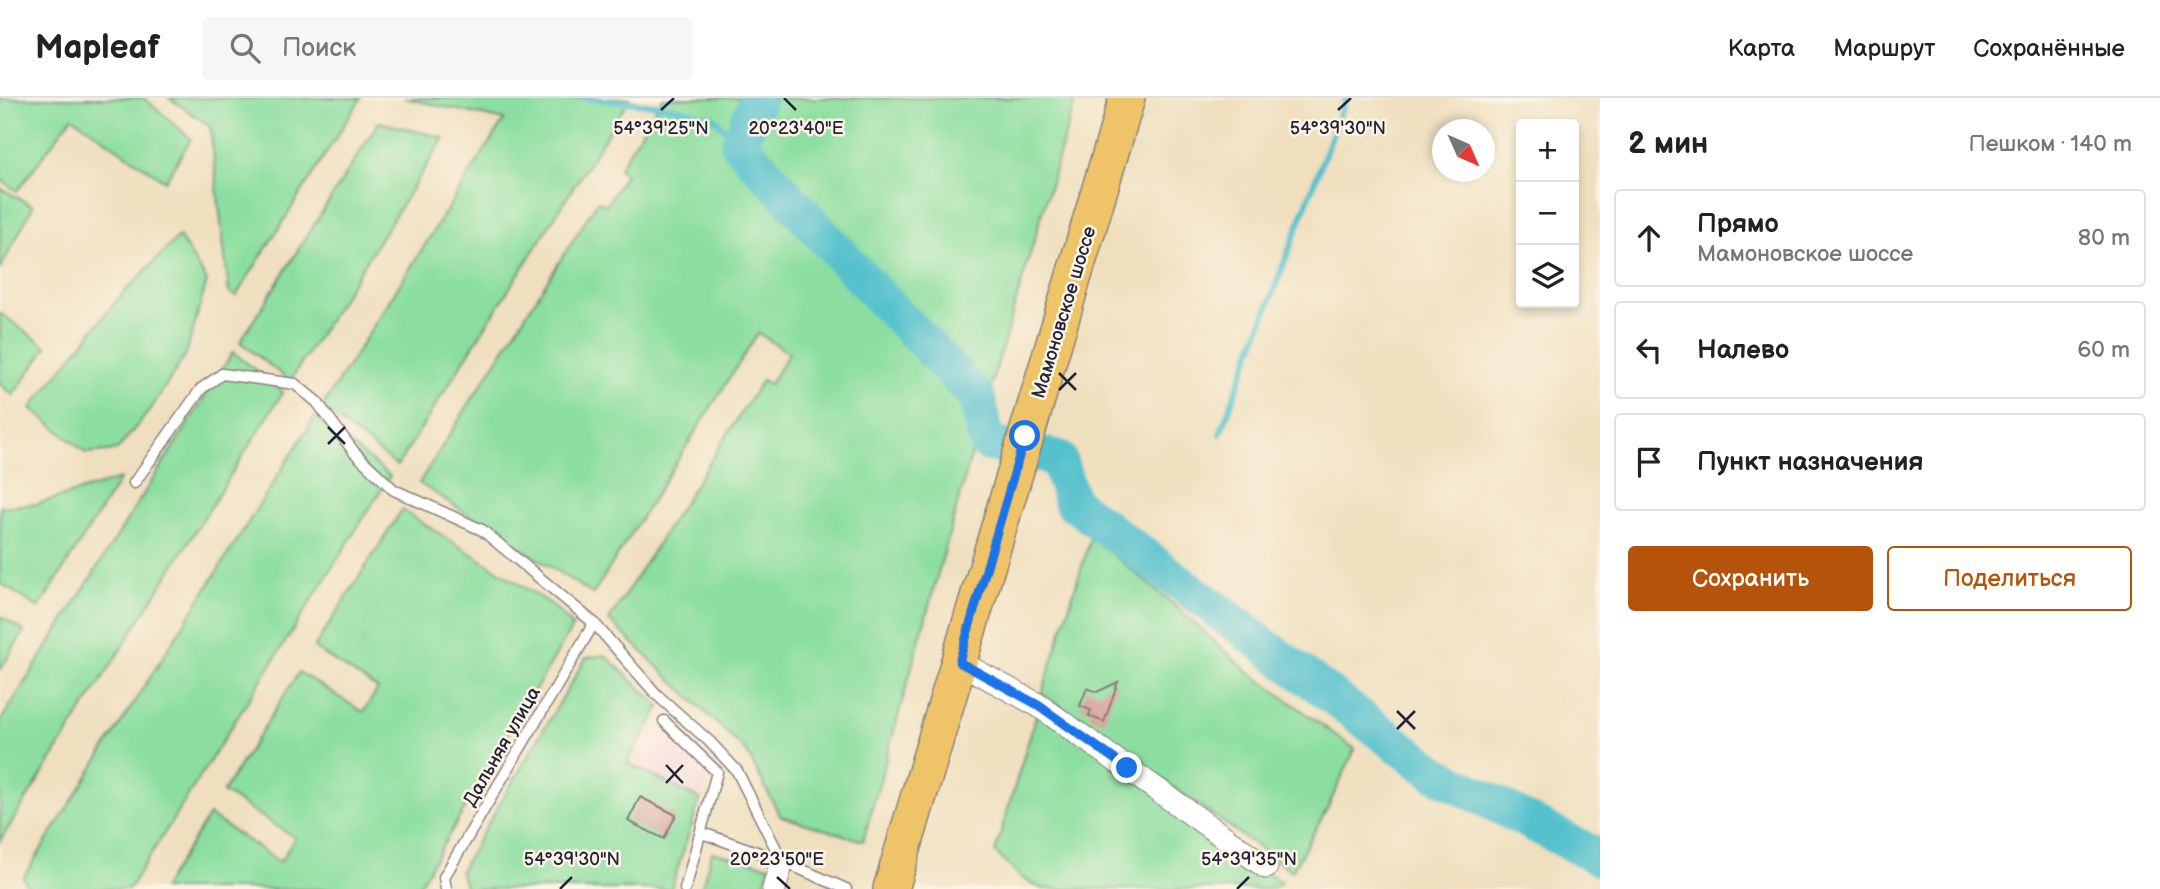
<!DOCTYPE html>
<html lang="ru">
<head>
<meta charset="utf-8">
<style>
	body { margin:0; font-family:"Balsamiq Sans",sans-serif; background:#f6f6f6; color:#222 }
	.controls { position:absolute; right:21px; top:21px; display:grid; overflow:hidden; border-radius:7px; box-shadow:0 4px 10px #0003 }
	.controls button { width:63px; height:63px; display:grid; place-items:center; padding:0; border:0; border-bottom:2px solid #e0e0e0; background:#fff; color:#222; font:35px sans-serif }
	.compass { position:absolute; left:1432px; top:21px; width:63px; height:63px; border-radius:50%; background:#fff; box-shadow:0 4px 10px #0003; rotate:135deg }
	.stop { position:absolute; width:21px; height:21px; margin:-16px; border:5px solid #1a73e8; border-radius:50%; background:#fff }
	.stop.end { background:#1a73e8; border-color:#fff; box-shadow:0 2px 7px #0008 }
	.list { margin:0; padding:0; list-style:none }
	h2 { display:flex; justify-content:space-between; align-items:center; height:91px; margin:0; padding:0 28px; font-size:30px }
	h2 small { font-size:23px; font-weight:400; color:#767676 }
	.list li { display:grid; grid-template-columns:46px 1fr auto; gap:21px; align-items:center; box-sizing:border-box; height:98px; margin:0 14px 14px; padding:0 14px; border:2px solid #e0e0e0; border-radius:7px }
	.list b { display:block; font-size:26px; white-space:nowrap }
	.list p { margin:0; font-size:23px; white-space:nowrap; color:#767676 }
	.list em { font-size:23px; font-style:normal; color:#767676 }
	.actions { display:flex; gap:14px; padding:21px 28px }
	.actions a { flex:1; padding:16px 0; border:2px solid #b45309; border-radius:7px; text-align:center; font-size:24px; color:#b45309 }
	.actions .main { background:#b45309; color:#fff }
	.icon { flex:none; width:38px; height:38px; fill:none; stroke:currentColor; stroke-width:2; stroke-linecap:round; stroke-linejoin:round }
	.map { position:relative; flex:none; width:1600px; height:791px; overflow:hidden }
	header { display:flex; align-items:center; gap:42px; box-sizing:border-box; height:98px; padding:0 35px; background:#fff; border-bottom:2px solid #e0e0e0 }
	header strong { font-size:33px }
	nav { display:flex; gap:38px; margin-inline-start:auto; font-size:24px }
	.search { width:490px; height:63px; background:#f6f6f6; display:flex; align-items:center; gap:18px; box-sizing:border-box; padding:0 24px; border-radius:7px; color:#767676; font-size:26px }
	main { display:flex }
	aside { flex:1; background:#fff }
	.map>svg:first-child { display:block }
	.built { fill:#f6cfd7 }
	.green { fill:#8bde9f; stroke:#56806d; stroke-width:2 }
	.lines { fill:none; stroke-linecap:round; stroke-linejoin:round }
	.stream { stroke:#54c1cd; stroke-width:6 }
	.river { stroke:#54c1cd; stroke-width:37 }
	.building { fill:#d3a09a }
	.service-casing { stroke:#88807c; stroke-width:13 }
	.minor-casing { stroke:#88807c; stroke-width:25 }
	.primary-casing { stroke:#88807c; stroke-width:38 }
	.service { stroke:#fff; stroke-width:10 }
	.minor { stroke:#fff; stroke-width:23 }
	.primary { stroke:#efc469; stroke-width:35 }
	.route { stroke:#1a73e8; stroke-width:9 }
	.ticks { fill:none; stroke:#22223b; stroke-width:2.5 }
	.labels { text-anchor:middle; stroke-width:5; stroke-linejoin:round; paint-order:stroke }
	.street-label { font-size:19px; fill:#22223b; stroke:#fcf5e5 }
	.ticks-label { font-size:18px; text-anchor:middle; fill:#22223b; stroke:#fcf5e5; stroke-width:5; stroke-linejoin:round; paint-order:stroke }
</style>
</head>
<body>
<header>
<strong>Mapleaf</strong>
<div class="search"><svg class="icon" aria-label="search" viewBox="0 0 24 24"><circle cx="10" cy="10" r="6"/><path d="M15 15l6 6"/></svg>Поиск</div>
<nav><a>Карта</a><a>Маршрут</a><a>Сохранённые</a></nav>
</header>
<main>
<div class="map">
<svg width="1600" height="791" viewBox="0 0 1600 791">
	<rect width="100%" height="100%" fill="#fcf5e5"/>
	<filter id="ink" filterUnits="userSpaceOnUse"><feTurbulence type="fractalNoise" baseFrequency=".0143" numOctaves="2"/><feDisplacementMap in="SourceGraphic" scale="14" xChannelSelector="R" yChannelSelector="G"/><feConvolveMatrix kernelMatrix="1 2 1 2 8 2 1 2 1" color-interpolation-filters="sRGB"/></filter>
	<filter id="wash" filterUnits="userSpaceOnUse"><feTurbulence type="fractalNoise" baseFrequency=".00686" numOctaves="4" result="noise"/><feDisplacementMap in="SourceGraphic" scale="28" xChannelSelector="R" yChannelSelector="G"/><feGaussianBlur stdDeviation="1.57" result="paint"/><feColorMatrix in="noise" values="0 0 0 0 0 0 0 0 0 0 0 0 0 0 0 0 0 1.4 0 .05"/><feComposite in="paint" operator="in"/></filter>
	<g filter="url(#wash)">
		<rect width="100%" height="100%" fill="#efdfbe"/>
		<!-- built -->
		<polygon class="built" points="652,623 708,676 700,701 627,665"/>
		<!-- green -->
		<g class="green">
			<polygon points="0,0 144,0 191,41 165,83 72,19 17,93 0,81"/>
			<polygon points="169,0 361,0 236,198 229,194 210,28"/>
			<polygon points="404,0 630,0 397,368 322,309 504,22"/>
			<polygon points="663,0 1076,0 985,308 863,743 780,718 747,654 609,522 762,282 770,286 789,255 758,235 593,496 419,385 598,103 606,107 625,77 619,70"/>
			<polygon points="379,24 444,40 290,283 240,244"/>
			<polygon points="0,90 33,108 0,171"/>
			<polygon points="179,138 207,183 186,256 151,311 117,352 86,355 31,310 118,201"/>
			<polygon points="0,215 47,249 13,297 0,286"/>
			<polygon points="233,254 283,294 0,743 0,624"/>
			<polygon points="315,319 390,378 129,791 29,791 23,780"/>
			<polygon points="120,381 39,510 0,485 0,409 37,406"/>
			<polygon points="402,412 551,506 573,528 417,791 162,791 209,717 280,764 295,740 223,694 299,574 363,614 378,591 314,550"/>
			<polygon points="1091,439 1173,506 1246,572 1355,651 1328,709 1292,773 1042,596"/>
			<polygon points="0,518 24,533 0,572"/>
			<polygon points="605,557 660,609 627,665 700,701 671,791 466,791 460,773 586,560"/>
			<polygon points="1038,611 1281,784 1273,791 1042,791 1022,780 995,754"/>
			<polygon points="712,754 770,768 762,791 701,791"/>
		</g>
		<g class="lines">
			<!-- stream -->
			<g class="stream">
				<polyline points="585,0 666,8 715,21 739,46"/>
				<polyline points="1220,336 1346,0"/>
			</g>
			<!-- river -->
			<polyline class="river" points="758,0 739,46 876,195 977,299 987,345 1058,360 1072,404 1435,675 1600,760"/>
		</g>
		<g id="blocks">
			<!-- building -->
			<g class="building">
				<polygon points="1118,584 1104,624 1089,618 1091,612 1080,608 1087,590 1097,594"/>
				<polygon points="640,699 676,717 664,741 628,723"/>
			</g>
		</g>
	</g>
	<g filter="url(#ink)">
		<use href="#blocks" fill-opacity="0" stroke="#88807c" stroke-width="2"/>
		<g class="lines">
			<!-- service casing -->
			<g class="service-casing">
				<g id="service">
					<polyline points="134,385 201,291 222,276 295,286 317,304 354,354 394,392 482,432 594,525 657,597 709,643 737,673 782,763"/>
					<polyline points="664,623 717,674 685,791"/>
					<polyline points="702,735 782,763 846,791"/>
					<polyline points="446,791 444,779 594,525"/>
				</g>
			</g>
			<!-- minor casing -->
			<g class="minor-casing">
				<g id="minor">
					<polyline points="959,564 1038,607 1266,769"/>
					<polyline points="774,791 782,763"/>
				</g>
			</g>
			<!-- primary casing -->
			<g class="primary-casing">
				<polyline id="primary" points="891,791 1127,0"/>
			</g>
			<!-- service -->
			<use href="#service" class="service"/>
			<!-- minor -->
			<use href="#minor" class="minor"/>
			<!-- primary -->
			<use href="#primary" class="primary"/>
		</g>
	</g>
	<g class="lines" filter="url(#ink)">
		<!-- route -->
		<polyline class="route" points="1025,338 959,564 1038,607 1127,670"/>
	</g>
	<!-- ticks -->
	<path class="ticks" d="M784,0l12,12M661,12l13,-12M1338,12l13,-12M1059,275l17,17M1059,292l17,-17M328,329l17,17M328,346l17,-17M1397,613l18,18M1397,631l18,-18M666,667l17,18M666,685l17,-18M777,779l13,12M560,791l12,-12M1237,791l12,-12"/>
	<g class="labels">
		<!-- street labels -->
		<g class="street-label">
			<text transform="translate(1063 214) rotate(-73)" y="7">Мамоновское шоссе</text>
			<text transform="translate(501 648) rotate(-60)" y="7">Дальняя улица</text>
		</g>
	</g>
	<g class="ticks-label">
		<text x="661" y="36">54°39'25"N</text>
		<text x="796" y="36">20°23'40"E</text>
		<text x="1338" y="36">54°39'30"N</text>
		<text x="572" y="767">54°39'30"N</text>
		<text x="777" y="767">20°23'50"E</text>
		<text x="1249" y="767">54°39'35"N</text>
	</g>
</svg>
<div class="controls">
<button>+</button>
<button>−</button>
<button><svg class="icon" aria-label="layers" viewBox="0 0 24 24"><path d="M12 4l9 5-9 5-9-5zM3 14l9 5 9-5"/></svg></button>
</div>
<svg class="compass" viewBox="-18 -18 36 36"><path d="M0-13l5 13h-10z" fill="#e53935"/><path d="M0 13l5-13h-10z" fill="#767676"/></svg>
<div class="stop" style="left:1025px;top:338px"></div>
<div class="stop end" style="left:1127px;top:670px"></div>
</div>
<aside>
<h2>2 мин<small>Пешком · 140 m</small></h2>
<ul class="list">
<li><svg class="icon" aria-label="ahead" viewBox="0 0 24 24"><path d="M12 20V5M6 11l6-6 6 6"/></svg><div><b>Прямо</b><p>Мамоновское шоссе</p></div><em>80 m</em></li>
<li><svg class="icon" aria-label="left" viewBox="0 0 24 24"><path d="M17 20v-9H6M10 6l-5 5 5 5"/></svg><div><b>Налево</b></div><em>60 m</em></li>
<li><svg class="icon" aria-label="arrive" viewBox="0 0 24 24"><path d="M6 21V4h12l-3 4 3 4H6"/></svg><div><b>Пункт назначения</b></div></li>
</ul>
<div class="actions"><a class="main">Сохранить</a><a>Поделиться</a></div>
</aside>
</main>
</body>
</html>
